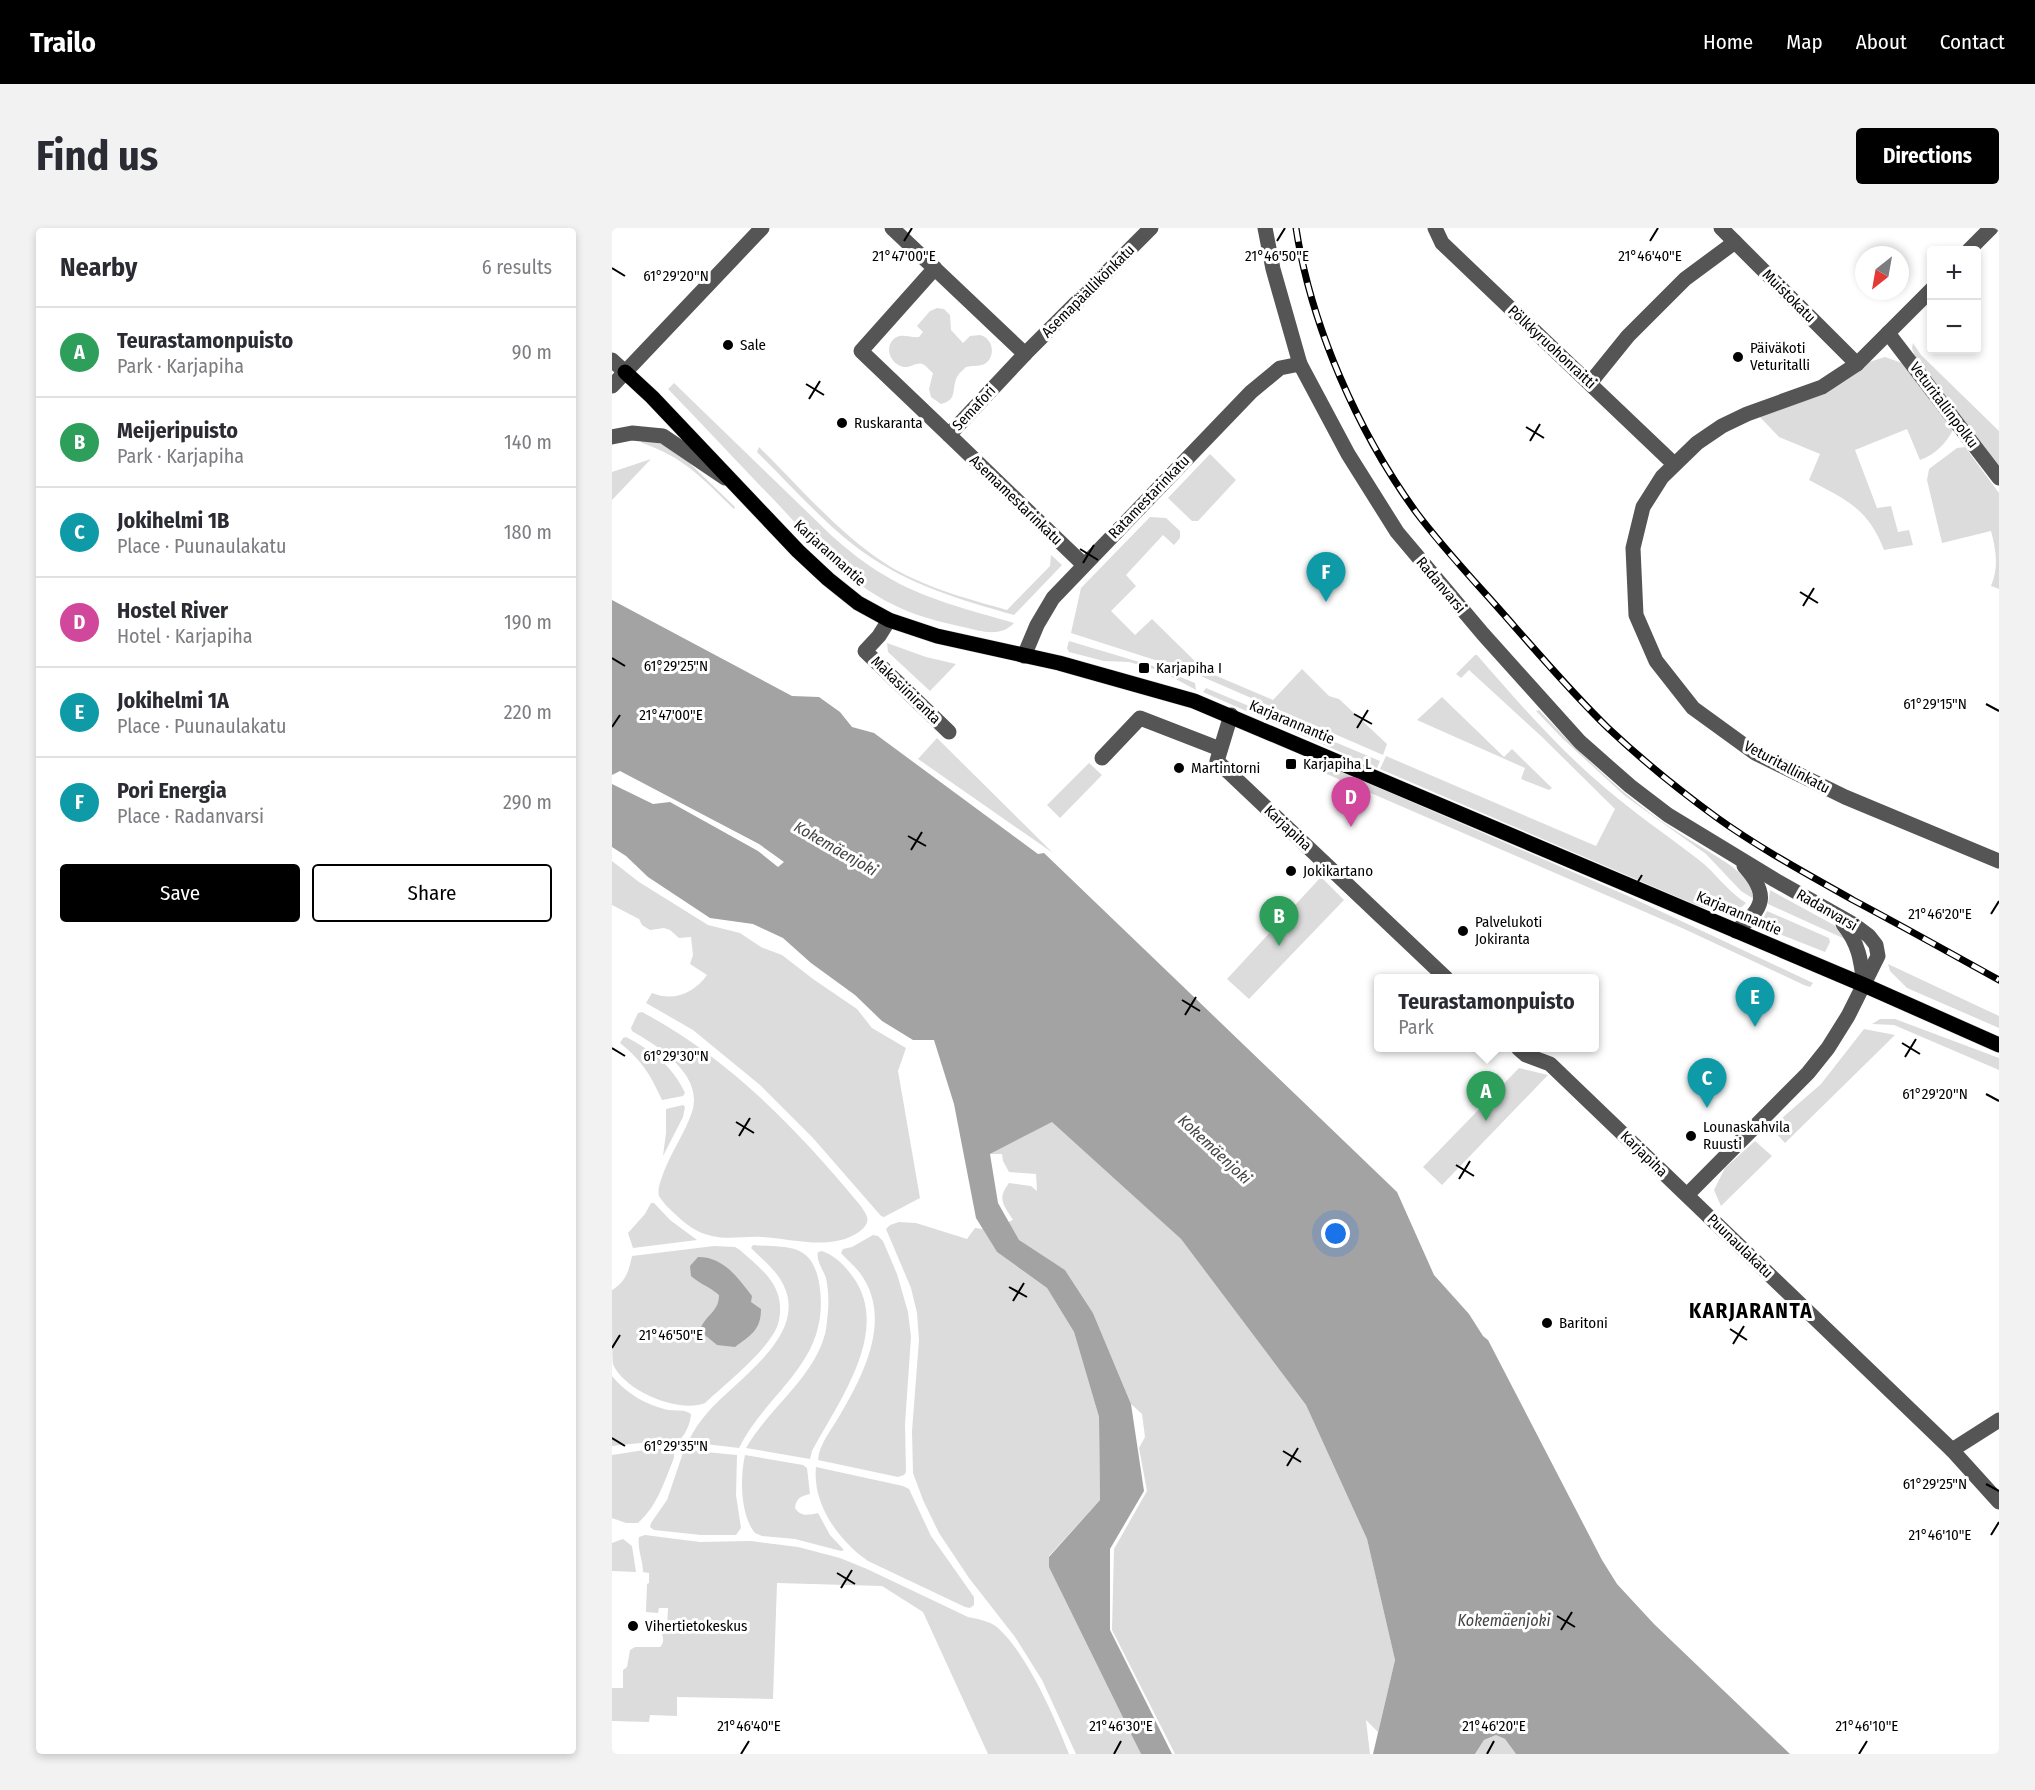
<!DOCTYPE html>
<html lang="en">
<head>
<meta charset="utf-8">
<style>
	body { margin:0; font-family:"Fira Sans Condensed",sans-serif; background:#f2f2f3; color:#2b2b33 }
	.controls { position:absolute; right:18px; top:18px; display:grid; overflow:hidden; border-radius:6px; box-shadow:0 3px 9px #0003 }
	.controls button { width:54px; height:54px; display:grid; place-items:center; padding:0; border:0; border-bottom:2px solid #e1e1e2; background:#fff; color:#2b2b33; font:30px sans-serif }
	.compass { position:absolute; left:1243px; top:18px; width:54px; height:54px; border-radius:50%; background:#fff; box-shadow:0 3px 9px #0003; rotate:211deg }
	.you { position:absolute; left:724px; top:1006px; width:21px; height:21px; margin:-15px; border:4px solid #fff; border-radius:50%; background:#1a73e8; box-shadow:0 0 0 9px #1a73e833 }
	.badge { display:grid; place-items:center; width:39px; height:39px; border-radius:50%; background:#000; color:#fff; font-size:20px; font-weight:700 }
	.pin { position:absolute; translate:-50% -50px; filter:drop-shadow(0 2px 3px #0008) }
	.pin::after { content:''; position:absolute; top:32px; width:21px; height:18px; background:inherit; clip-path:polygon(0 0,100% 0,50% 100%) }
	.popup { position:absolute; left:762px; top:746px; width:225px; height:78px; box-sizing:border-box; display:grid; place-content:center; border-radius:6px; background:#fff; filter:drop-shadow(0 2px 4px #0005); font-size:20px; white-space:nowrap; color:#7c7c81 }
	.popup b { font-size:22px; color:#2b2b33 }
	.popup::after { content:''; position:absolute; left:50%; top:100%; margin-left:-12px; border:12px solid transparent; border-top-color:#fff }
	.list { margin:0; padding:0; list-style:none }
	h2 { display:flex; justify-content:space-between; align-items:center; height:78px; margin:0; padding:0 24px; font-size:26px }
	h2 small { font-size:20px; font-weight:400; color:#7c7c81 }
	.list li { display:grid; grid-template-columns:39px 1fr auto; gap:18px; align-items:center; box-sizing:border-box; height:90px; padding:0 24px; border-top:2px solid #e1e1e2 }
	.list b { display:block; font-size:22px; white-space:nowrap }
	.list p { margin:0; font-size:20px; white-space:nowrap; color:#7c7c81 }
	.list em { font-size:20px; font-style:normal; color:#7c7c81 }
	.actions { display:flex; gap:12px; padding:18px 24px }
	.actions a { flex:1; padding:14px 0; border:2px solid #000; border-radius:6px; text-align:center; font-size:21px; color:#000 }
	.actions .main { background:#000; color:#fff }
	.map { position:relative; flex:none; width:1387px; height:1526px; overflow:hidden; border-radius:6px }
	header { display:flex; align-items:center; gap:36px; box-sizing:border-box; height:84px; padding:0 30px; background:#000; color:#fff }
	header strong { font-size:28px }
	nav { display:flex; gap:33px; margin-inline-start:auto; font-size:21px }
	.intro { display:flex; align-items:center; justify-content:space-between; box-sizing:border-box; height:144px; padding:0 36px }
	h1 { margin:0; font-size:42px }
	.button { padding:15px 27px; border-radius:6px; background:#000; color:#fff; font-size:21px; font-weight:700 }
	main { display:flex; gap:36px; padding:0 36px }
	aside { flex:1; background:#fff; border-radius:6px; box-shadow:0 3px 9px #0003 }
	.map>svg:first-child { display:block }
	.green { fill:#dcdcdc }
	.water { fill:#a3a3a3 }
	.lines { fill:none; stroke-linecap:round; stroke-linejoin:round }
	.major-casing { stroke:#dbdbdb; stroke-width:16 }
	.minor { stroke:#555; stroke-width:15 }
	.major { stroke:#000; stroke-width:15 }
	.rail-casing { stroke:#000; stroke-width:7 }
	.rail { stroke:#fff; stroke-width:4.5; stroke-dasharray:14; stroke-linecap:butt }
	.ticks { fill:none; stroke:#000; stroke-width:2 }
	.poi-dot { fill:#000; stroke:#fff; stroke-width:2 }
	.labels { text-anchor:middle; stroke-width:6; stroke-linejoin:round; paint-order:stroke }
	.street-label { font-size:15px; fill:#000; stroke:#fff }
	.poi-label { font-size:15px; fill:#000; stroke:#fff; text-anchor:start }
	.water-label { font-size:16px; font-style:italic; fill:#444; stroke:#fff }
	.district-label { font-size:21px; font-weight:bold; letter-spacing:1.5px; fill:#000; stroke:#fff }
	.ticks-label { font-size:15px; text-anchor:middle; fill:#000; stroke:#fff; stroke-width:6; stroke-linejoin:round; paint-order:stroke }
</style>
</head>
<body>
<header>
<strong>Trailo</strong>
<nav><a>Home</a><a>Map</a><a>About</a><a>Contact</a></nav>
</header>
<div class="intro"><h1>Find us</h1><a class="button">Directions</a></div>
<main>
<aside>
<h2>Nearby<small>6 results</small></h2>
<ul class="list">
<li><span class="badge" style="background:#2e9e5b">A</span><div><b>Teurastamonpuisto</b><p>Park · Karjapiha</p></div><em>90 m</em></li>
<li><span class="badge" style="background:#2e9e5b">B</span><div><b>Meijeripuisto</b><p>Park · Karjapiha</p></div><em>140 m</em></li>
<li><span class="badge" style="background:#0f9aa8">C</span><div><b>Jokihelmi 1B</b><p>Place · Puunaulakatu</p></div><em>180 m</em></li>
<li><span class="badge" style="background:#d1479c">D</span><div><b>Hostel River</b><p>Hotel · Karjapiha</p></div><em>190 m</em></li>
<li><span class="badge" style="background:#0f9aa8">E</span><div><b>Jokihelmi 1A</b><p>Place · Puunaulakatu</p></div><em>220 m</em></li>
<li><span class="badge" style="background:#0f9aa8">F</span><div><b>Pori Energia</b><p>Place · Radanvarsi</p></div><em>290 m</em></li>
</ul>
<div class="actions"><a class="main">Save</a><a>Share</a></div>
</aside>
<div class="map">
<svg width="1387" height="1526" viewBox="0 0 1387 1526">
	<rect width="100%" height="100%" fill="#fff"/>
	<!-- green -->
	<g class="green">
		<path d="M325,80l7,1 6,6 1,15 12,13 7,-7c3,0 7,-1 10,-1 13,3 16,21 6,28 -5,4 -13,2 -20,4 -3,3 -8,7 -10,12 -4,12 1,21 -15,25l-10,-7 -2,-8 4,-16c-3,-2 -7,-8 -11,-9 -5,-2 -12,4 -18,3 -13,-2 -21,-20 -9,-29 7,-5 16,0 24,-1l4,-5 -6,-6 13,-15z"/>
		<polygon points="1301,115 1309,127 1387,203 1387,243 1303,129 1300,120"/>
		<path d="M1273,129l17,6 51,67c-7,13 -18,25 -33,30l-13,-31 -52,21 22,58 14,-2 7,26 11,-2 4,15 -29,5c-16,-42 -38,-50 -75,-70l11,-26 -41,-17 -20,-21 107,-53z"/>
		<path d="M62,155l158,153c16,14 33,28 52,39 39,24 86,35 130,48 -14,15 -33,8 -51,4 -23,-5 -47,-11 -69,-22 -47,-22 -84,-67 -119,-104 -36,-37 -71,-75 -107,-112z"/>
		<path d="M28,212c14,0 25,3 36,10l59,57 -1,2c-31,-30 -50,-52 -92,-66z"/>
		<path d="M147,219c45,44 95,105 153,131 30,14 63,23 95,32l43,-44 1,-11 11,10 -48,50c-53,-15 -105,-30 -151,-63 -37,-26 -73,-68 -106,-100z"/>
		<path d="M1353,219l34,46v96l-8,-3c8,-19 5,-36 0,-55l-49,12 -15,-63 2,-11 28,-21z"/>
		<polygon points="598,226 624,252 586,293 580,293 556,270"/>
		<polygon points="39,231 0,272 0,244"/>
		<polygon points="538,289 554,290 568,303 568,310 562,317 551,307 514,347 524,358 499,383 523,407 540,391 593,443 661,472 690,441 717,468 727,471 775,516 771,527 577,443 459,405 469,360"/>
		<polygon points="457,413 544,439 583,455 584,462 549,443 531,438 517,434 492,433 457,424 455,420"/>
		<polygon points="275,415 314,429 344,436 318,463 276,424"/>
		<path d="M863,427h2c40,46 80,92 127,132 30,26 63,48 95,73 17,13 28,31 47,43 -16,18 -46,3 -64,-4l-302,-130 6,-13 210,90 19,-37 -74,-73 -72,-66 -8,8 -5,-4z"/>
		<polygon points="594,460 768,533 765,540 591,464"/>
		<polygon points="830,469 892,529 900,521 940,560 937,562 909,551 913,540 805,492"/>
		<path d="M927,482c36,38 73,75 115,106 18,13 36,24 54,35 20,13 41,23 46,48l-13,-8 -35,-37 -81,-58 -63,-58 -26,-27z"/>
		<polygon points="325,510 441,625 306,531"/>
		<polygon points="694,534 719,539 1016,668 1201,755 1198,759 1192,757 1070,700 694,537"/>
		<polygon points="477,535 490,547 448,590 435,577"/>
		<path d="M0,633l27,21 69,43 32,8 21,14 21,8 31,24 44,30 15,19 34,20 -8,23 22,127 -36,19 -3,-1 -68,-78 -53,-53 -67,-55 -47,-27 6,-10c22,9 42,0 55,-18l-17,-11 3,-9 -2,-18 -12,1 -9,-8 -6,-2 -14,2 -8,-5 -3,-6 -27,-14z"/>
		<polygon points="709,649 732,672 637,771 615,751"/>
		<polygon points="1158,662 1222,697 1233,711 1156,676"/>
		<polygon points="1155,683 1217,710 1218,714 1213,724 1147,698"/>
		<polygon points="1276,736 1387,788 1387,800 1295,760 1278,743"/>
		<path d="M30,784c87,46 156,118 218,193 2,3 6,8 7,12 2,6 -3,11 -8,15 -28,19 -65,7 -97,5 -16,-1 -35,3 -50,-1 -15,-3 -27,-12 -38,-23 -5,-4 -12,-12 -15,-17 -2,-7 2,-16 4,-22 8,-22 22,-41 29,-62 12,-37 -34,-66 -60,-81l-1,-3 7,-15z"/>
		<polygon points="1268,791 1283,791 1387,830 1387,842 1282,797 1260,796"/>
		<polygon points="1252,801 1283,807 1173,915 1164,905 1163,896 1209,856"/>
		<path d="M14,809c25,13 47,29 59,56l-2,3 -21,4c-12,-26 -19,-38 -42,-57l3,-5z"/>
		<polygon points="907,840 936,847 830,957 811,939"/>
		<polygon points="71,877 73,879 71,889 51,928 54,905 54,881"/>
		<path d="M441,893l128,118 125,166 61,134 28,121 -17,72 -12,-12 4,34h-195l-63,-124 2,-81 33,-58 -8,-43 6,-11 -3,-23 -11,-10 -38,-91 -28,-43 -46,-29 -11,-19 5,-2c-10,-16 -16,-21 -4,-37l22,3 6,5 -1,-17 -27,-2 -6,-11 -1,-7h-12z"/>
		<polygon points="1143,913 1160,928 1109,978 1102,962 1113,940"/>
		<polygon points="39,975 42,975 58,992 85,1012 21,1020 16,1005 33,986"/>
		<polygon points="287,994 304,995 355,1011 363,1000 371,1001 385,1024 435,1060 462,1104 487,1189 488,1272 437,1328 529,1526 464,1526 430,1452 403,1409 357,1350 327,1305 311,1272 301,1245 300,1203 307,1112 305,1085 299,1060 274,1001 278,997"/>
		<path d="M261,1007l5,1 5,5 14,33 11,38 3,25 -6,87 1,48 -2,3 -6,2 -80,-17c1,-16 14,-31 22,-45 24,-41 53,-97 20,-142 -5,-7 -13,-13 -19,-20l2,-4 9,-2z"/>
		<path d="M141,1017c37,3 61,-3 67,44 9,74 -52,101 -81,159l-51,-6c5,-11 12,-21 20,-30 27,-31 95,-73 78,-121 -6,-18 -22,-30 -35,-43z"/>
		<path d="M102,1018l21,1 5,3c13,12 31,25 37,42 4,10 4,22 1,32 -8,25 -54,61 -73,79 -26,11 -82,-13 -92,-39 -1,-9 -1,-61 -1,-74 14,-8 17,-20 20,-34z"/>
		<path d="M210,1023c14,5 23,15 31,26 39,54 -15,125 -41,174l-2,8 -64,-11c22,-39 67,-69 79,-114 2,-8 2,-16 3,-23 1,-10 0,-24 -2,-33 -3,-9 -10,-17 -8,-26z"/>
		<path d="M0,1148c15,18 34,29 56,34 8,1 17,-1 23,4 0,8 -6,22 -12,26 -4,2 -10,1 -14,1 -18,1 -35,3 -53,5z"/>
		<path d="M39,1221h20l3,3v6c-10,24 -16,47 -36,65h-12l-14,-5v-63z"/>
		<polygon points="72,1222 125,1227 124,1267 129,1300 124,1307 89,1307 42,1302 38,1299 39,1295 55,1272"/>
		<path d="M133,1227l58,10 4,3 3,26c-9,2 -14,4 -15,14 6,9 13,7 23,5l12,22 14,15 -3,1 -46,-12 -33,-3 -7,-3c-15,-18 -15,-56 -10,-78z"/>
		<path d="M204,1239l87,19 6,3 22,47 43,61v8l-4,3 -5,-1 -97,-46c-29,-20 -56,-57 -52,-94z"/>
		<path d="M33,1307l55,7 51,-1 47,6 42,11 27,11 101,48c10,2 22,4 30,11 29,26 57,90 71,126h-81l-65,-142 -41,-26 -105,-3 -4,116 -96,-2v19l-27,-1 -1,7 -37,-1v-33h11v-18l4,-3 3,-17 5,-3h25c7,-7 0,-13 1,-22h6l1,-17h-9l-1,5 -12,-1 1,-28 2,-1v-10l-6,-1c0,-11 -6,-24 -4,-35z"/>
		<polygon points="11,1311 20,1318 24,1344 0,1343 0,1315"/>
		<polygon points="884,1507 893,1511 904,1526 863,1526 872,1512"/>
	</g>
	<!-- water -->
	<g class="water">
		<polygon points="0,372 180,468 207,469 228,484 240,499 262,505 426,626 432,625 785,964 822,1047 857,1086 871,1108 876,1112 990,1332 1005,1356 1042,1396 1178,1526 904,1526 893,1511 884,1507 872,1512 863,1526 761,1526 783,1432 755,1311 694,1177 569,1011 440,894 378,926 386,975 407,1012 453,1042 481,1085 519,1176 532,1263 498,1321 498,1402 560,1526 529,1526 437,1339 437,1329 488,1272 487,1189 462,1104 435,1060 385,1024 364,990 342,876 322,812 301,812 270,793 243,767 199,735 171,710 141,696 98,690 36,649 14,628 0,619 0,556 41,576 58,574 146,623 166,639 172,634 147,616 8,543 0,547"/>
		<path d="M86,1029c26,0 39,20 54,39l-1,6 10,7c0,21 -10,26 -26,38l-18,-2 -17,-14c4,-16 19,-18 19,-36 -9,-8 -19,-11 -28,-19l-1,-10z"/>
	</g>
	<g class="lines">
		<!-- major casing -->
		<g class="major-casing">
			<polyline id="major" points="13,144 40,169 186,323 216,351 246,375 277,392 325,408 447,435 582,473 1252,757 1387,817"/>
		</g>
		<!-- minor -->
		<g class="minor">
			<polyline points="280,0 413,126 337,207 249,123 323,40"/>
			<polyline points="653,0 661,41 688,136 736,226 785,304 871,406 968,514 1018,558 1056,587 1163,652 1241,696 1257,708 1264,717 1266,728 1236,788 1216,820 1196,845 1075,967"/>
			<polyline points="823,0 830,15 1062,236"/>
			<polyline points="1109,0 1245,136"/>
			<polyline points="1357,22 1379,0"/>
			<polyline points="1320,61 1245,136 1210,159 1135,186 1110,198 1085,215 1050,249 1031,279 1021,320 1024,387 1044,433 1081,480 1143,525 1233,569 1387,633"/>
			<polyline points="1276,105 1387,250"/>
			<polyline points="413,126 539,0"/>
			<polyline points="0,132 13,144"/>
			<polyline points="978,155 1016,108 1073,51 1123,14"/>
			<polyline points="0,158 150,0"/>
			<polyline points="337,207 472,337"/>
			<polyline points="0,209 20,205 51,208 113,250"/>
			<polyline points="277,392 267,408 253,423 337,504"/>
			<polyline points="412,428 425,397 441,370 639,164 668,140 688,136"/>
			<polyline points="619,487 605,533 834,750"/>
			<polyline points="490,530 528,490 608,521"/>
			<path d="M1231,696c16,20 18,36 21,61"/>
			<path d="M1124,703c28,-23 34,-36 8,-65"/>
			<polyline points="906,820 914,827 938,836 1340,1222 1387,1192"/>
			<polyline points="1340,1222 1387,1274"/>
		</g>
		<!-- major -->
		<use href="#major" class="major"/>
		<!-- rail casing -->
		<g class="rail-casing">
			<path id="rail" d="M684,0c15,98 62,204 120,284 30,40 65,76 98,114 30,34 61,70 94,102 34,32 71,62 108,89 43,31 91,57 137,83 49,26 97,53 146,80"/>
		</g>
		<!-- rail -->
		<use href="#rail" class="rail"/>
	</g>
	<!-- ticks -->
	<path class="ticks" d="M292,13l8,-13M665,13l8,-13M1038,13l8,-13M0,40l13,8M194,156l18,11M197,171l11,-18M914,199l18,11M918,213l10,-17M468,321l18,11M471,335l11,-18M1188,364l18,11M1191,378l11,-18M0,430l13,8M1374,476l13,7M742,486l18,10M0,499l8,-12M745,500l11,-18M296,608l18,10M299,622l11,-18M1016,650l18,11M1019,665l11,-18M1379,686l8,-13M570,772l18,11M573,787l11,-18M1290,815l18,11M0,820l13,8M1293,829l11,-18M1374,866l13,7M124,894l18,11M127,908l11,-18M844,937l18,11M847,951l11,-18M397,1059l18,10M401,1073l11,-18M1118,1101l17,11M1121,1116l11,-18M0,1120l8,-13M0,1210l13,8M671,1223l18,11M675,1238l11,-18M1374,1256l13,7M1379,1307l8,-13M225,1345l18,11M229,1360l11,-18M945,1388l18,11M949,1402l11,-18M129,1526l8,-13M502,1526l7,-13M875,1526l7,-13M1247,1526l8,-13"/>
	<!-- markers -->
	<g class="poi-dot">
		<circle cx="116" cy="117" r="6"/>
		<circle cx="1126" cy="129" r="6"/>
		<circle cx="230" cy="195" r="6"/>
		<rect x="526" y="434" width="12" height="12" rx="3"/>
		<rect x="673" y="530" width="12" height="12" rx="3"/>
		<circle cx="567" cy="540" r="6"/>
		<circle cx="679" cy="643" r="6"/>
		<circle cx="851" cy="703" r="6"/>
		<circle cx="1079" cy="908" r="6"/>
		<circle cx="935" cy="1095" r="6"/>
		<circle cx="21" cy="1398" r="6"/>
	</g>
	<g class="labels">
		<!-- street labels -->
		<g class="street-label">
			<text transform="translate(476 63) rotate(-45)" y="5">Asemapäällikönkatu</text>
			<text transform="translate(1177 68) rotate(45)" y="5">Muistokatu</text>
			<text transform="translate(940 119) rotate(43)" y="5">Pölkkyruohonraitti</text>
			<text transform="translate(1332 177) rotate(53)" y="5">Veturitallinpolku</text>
			<text transform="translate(362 180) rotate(-47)" y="5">Semafori</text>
			<text transform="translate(537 269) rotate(-46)" y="5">Ratamestarinkatu</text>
			<text transform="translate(404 272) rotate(44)" y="5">Asemamestarinkatu</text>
			<text transform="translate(218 325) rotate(42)" y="5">Karjarannantie</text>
			<text transform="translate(829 357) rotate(50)" y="5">Radanvarsi</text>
			<text transform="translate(294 462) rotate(44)" y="5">Makasiiniranta</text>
			<text transform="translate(680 494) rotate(23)" y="5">Karjarannantie</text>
			<text transform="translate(1175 539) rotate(28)" y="5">Veturitallinkatu</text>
			<text transform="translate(676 600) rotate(43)" y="5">Karjapiha</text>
			<text transform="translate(1215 682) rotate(30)" y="5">Radanvarsi</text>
			<text transform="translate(1127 685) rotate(23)" y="5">Karjarannantie</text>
			<text transform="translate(1032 926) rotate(44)" y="5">Karjapiha</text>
			<text transform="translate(1128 1018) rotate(44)" y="5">Puunaulakatu</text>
		</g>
		<!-- poi labels -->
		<g class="poi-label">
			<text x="128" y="122">Sale</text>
			<text x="1138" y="125">Päiväkoti<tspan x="1138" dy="17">Veturitalli</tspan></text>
			<text x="242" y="200">Ruskaranta</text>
			<text x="544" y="445">Karjapiha I</text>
			<text x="691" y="541">Karjapiha L</text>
			<text x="579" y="545">Martintorni</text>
			<text x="691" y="648">Jokikartano</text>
			<text x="863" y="699">Palvelukoti<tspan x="863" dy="17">Jokiranta</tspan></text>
			<text x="1091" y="904">Lounaskahvila<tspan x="1091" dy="17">Ruusti</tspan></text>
			<text x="947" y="1100">Baritoni</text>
			<text x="33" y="1403">Vihertietokeskus</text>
		</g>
		<!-- water labels -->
		<g class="water-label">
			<text transform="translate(224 620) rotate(30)" y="6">Kokemäenjoki</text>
			<text transform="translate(603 921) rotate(43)" y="6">Kokemäenjoki</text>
			<text x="892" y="1398">Kokemäenjoki</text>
		</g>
		<!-- district labels -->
		<g class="district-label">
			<text x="1139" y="1090">KARJARANTA</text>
		</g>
	</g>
	<g class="ticks-label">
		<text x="292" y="33">21°47'00"E</text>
		<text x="665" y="33">21°46'50"E</text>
		<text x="1038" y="33">21°46'40"E</text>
		<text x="64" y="53">61°29'20"N</text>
		<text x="64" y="443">61°29'25"N</text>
		<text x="1323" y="481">61°29'15"N</text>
		<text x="59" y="492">21°47'00"E</text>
		<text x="1328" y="691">21°46'20"E</text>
		<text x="64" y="833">61°29'30"N</text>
		<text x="1323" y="871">61°29'20"N</text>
		<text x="59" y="1112">21°46'50"E</text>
		<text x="64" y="1223">61°29'35"N</text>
		<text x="1323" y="1261">61°29'25"N</text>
		<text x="1328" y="1312">21°46'10"E</text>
		<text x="137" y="1503">21°46'40"E</text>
		<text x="509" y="1503">21°46'30"E</text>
		<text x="882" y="1503">21°46'20"E</text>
		<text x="1255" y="1503">21°46'10"E</text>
	</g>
</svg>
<div class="controls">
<button>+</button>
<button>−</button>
</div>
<svg class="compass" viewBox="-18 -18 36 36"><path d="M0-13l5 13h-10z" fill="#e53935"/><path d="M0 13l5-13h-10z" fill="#7c7c81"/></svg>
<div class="you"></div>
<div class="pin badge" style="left:874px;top:893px;background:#2e9e5b">A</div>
<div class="popup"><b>Teurastamonpuisto</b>Park</div>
<div class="pin badge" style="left:667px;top:718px;background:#2e9e5b">B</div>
<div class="pin badge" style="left:1095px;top:880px;background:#0f9aa8">C</div>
<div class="pin badge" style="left:739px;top:599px;background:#d1479c">D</div>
<div class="pin badge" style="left:1143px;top:799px;background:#0f9aa8">E</div>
<div class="pin badge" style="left:714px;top:374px;background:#0f9aa8">F</div>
</div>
</main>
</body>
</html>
